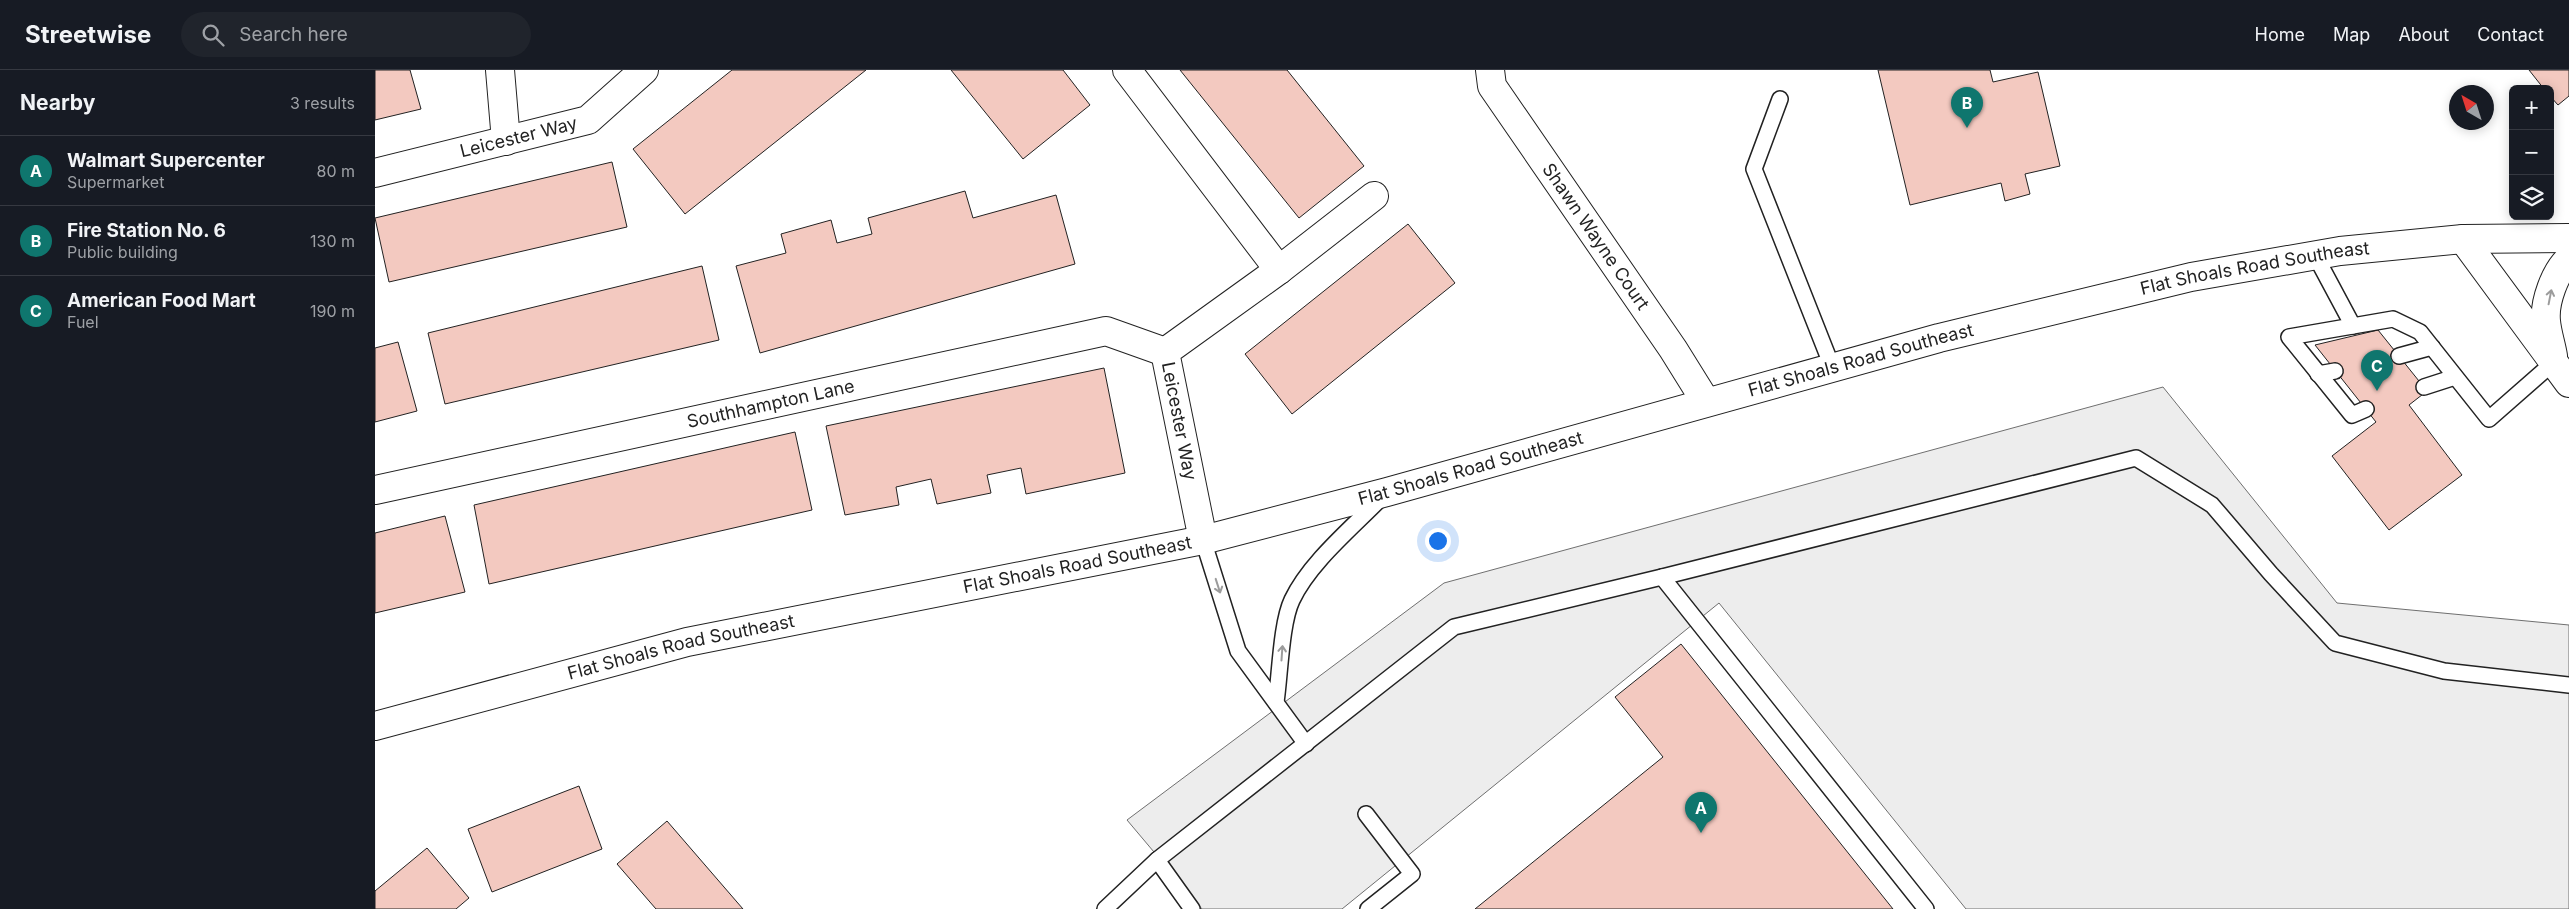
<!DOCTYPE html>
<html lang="en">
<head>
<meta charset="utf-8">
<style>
	body { margin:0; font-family:Inter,sans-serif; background:#20242c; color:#f1f3f6 }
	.controls { position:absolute; right:15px; top:15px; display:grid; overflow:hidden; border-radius:8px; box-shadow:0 2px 12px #0003 }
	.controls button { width:45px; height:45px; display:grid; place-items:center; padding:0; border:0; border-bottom:1px solid #363941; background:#171b24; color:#f1f3f6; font:25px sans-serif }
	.compass { position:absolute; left:2074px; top:15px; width:45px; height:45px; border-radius:50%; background:#171b24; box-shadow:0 2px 12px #0003; rotate:321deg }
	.you { position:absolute; left:1062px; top:470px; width:18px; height:18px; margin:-12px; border:4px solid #fff; border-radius:50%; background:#1a73e8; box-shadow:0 0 0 8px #1a73e833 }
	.badge { display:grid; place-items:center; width:32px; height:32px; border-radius:50%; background:#0f766e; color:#fff; font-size:16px; font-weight:700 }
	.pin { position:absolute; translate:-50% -41px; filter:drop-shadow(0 1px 2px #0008) }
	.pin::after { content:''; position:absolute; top:26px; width:18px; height:15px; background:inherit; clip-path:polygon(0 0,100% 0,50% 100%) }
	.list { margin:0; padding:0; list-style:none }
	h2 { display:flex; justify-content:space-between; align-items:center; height:65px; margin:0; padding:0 20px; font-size:21px }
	h2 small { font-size:16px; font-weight:400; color:#9ea1a6 }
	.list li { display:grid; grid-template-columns:32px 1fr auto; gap:15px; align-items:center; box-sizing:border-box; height:70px; padding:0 20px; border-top:1px solid #363941 }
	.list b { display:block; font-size:19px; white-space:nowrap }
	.list p { margin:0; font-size:16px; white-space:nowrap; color:#9ea1a6 }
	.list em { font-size:16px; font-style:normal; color:#9ea1a6 }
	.icon { flex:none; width:28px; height:28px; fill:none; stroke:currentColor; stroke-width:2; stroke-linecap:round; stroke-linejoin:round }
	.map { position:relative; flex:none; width:2194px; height:839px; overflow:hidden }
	header { display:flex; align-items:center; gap:30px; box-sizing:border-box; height:70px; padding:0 25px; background:#171b24; border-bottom:1px solid #363941 }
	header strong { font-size:24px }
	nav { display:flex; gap:28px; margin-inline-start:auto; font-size:18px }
	.search { width:350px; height:45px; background:#20242c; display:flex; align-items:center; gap:12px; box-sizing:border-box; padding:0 18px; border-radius:28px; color:#9ea1a6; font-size:19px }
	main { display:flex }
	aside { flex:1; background:#171b24 }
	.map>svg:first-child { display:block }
	.parking { fill:#ededed; stroke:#6f6f6f }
	.building { fill:#f3c9c0; stroke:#222 }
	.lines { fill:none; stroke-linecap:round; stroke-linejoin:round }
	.lane-casing { stroke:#222; stroke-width:18 }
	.street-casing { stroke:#222; stroke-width:30 }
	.secondary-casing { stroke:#222; stroke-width:30 }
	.lane { stroke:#fff; stroke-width:15 }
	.street { stroke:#fff; stroke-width:28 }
	.secondary { stroke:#fff; stroke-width:28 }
	.oneway { stroke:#9c9c9c }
	.labels { text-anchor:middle; stroke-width:4; stroke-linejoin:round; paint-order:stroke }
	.street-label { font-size:18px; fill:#222; stroke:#fff }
</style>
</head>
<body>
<header>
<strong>Streetwise</strong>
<div class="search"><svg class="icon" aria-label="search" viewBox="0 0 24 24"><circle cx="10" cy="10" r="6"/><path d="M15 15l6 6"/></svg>Search here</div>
<nav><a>Home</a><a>Map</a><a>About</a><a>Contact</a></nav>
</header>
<main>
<aside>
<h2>Nearby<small>3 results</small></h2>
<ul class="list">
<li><span class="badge">A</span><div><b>Walmart Supercenter</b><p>Supermarket</p></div><em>80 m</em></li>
<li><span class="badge">B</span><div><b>Fire Station No. 6</b><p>Public building</p></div><em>130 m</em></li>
<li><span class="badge">C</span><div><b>American Food Mart</b><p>Fuel</p></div><em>190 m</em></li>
</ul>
</aside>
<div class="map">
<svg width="2194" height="839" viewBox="0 0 2194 839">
	<rect width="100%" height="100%" fill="#fff"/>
	<!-- parking -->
	<polygon class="parking" points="1788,317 1962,533 2194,555 2194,839 1591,839 1344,533 967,839 827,839 752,750 1069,513"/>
	<!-- building -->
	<g class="building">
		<polygon points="0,0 35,0 46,39 0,50"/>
		<polygon points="357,0 491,0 310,144 258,79"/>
		<polygon points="576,0 688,0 715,35 648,89"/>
		<polygon points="805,0 912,0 989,96 924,148"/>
		<polygon points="1503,0 1615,0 1618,12 1663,2 1685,96 1650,104 1655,124 1630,131 1626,113 1535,135"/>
		<polygon points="2154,0 2194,0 2194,26 2183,35 2175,26 2175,19 2169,19"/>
		<polygon points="237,92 252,157 14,212 0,148"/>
		<polygon points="590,121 598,148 681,125 700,194 385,283 361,196 411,183 406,164 456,150 462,173 497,164 493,148"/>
		<polygon points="1033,154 1080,213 917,344 870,284"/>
		<polygon points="327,196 344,270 70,334 53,263"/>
		<polygon points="2003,260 2052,321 2034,335 2087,405 2014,460 1957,386 2001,352 1940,275"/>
		<polygon points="23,272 42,341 0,352 0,278"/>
		<polygon points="729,298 750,403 651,424 646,398 612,405 616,423 562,434 556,409 521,417 524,435 470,445 451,356"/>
		<polygon points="420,362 437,440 114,514 99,435"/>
		<polygon points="70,446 90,522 0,543 0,463"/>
		<polygon points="1306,574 1518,839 1100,839 1288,687 1240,627"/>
		<polygon points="204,716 227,779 117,822 93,759"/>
		<polygon points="292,751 368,839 281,839 242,794"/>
		<polygon points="52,778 94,828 81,839 0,839 0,821"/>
	</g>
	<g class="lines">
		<!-- lane casing -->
		<g class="lane-casing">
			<g id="lane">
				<polyline points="1405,29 1379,99 1458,299"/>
				<polyline points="1940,185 1978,256"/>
				<polyline points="2024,286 2057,277"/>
				<polyline points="1943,304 1960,301"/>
				<polyline points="2049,317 2080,307"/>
				<polyline points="1991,339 1977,345 1914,267 2018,249 2045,262 2114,349 2179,292"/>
				<polyline points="828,470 863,581 931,674"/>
				<polyline points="1287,507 1551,839"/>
				<path d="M901,632c4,-27 5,-79 16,-102 18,-38 61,-73 90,-103"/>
				<polyline points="991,744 1037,804 993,839"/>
				<polyline points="782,790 817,839"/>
				<polyline points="730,839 782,790 1079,557 1287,507 1761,388 1837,435 1896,504 1960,573 2069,601 2194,615"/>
			</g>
		</g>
		<!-- street casing -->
		<g class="street-casing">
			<g id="street">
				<polyline points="125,0 131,71"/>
				<polyline points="752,0 904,200"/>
				<path id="s1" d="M1115,0l2,16 181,263 33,53"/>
				<path id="s2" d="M0,103l213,-53 56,-50"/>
				<path id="s3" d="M0,420l731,-159 59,21"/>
				<polyline points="828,470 790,282 904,200 999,126"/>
			</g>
		</g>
		<!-- secondary casing -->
		<g class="secondary-casing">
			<g id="secondary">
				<polyline points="2088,169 2194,313"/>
				<path d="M2178,286c-2,-12 -6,-23 -7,-35 -2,-19 9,-49 23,-62"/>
				<path id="s4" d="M0,656l312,-84 516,-102 184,-48 552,-154 252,-61 149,-26 123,-12 106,-1"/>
			</g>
		</g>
		<!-- lane -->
		<use href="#lane" class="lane"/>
		<!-- street -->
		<use href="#street" class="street"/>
		<!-- secondary -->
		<use href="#secondary" class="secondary"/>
	</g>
	<!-- one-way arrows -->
	<defs><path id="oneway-shaft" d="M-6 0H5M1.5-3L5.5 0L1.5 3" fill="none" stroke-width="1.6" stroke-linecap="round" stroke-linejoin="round" transform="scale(1.25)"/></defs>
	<g class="oneway">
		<use href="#oneway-shaft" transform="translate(2175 227) rotate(-79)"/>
		<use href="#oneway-shaft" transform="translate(843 516) rotate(72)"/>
		<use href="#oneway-shaft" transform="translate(907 583) rotate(-86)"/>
	</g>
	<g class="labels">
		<!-- street labels -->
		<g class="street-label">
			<text dy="6" stroke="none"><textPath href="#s2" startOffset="148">Leicester Way</textPath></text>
			<text dy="6" stroke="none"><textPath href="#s1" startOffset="199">Shawn Wayne Court</textPath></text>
			<text dy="6" stroke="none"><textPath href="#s4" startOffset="1936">Flat Shoals Road Southeast</textPath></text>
			<text dy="6" stroke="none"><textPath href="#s4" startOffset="1531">Flat Shoals Road Southeast</textPath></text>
			<text dy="6" stroke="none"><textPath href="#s3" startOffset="405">Southhampton Lane</textPath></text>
			<text transform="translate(804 351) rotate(79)" y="6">Leicester Way</text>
			<text dy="6" stroke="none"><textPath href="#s4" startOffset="1126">Flat Shoals Road Southeast</textPath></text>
			<text dy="6" stroke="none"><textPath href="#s4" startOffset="721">Flat Shoals Road Southeast</textPath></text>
			<text dy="6" stroke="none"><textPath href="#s4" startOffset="316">Flat Shoals Road Southeast</textPath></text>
		</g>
	</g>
</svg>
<div class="controls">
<button>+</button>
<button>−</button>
<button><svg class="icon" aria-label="layers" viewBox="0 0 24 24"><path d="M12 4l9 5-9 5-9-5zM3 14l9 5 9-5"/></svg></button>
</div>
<svg class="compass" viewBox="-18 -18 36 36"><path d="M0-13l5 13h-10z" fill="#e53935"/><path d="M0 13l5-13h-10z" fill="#9ea1a6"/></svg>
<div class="you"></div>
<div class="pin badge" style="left:1326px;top:763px">A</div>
<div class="pin badge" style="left:1592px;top:58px">B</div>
<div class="pin badge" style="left:2002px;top:321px">C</div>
</div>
</main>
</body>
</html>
